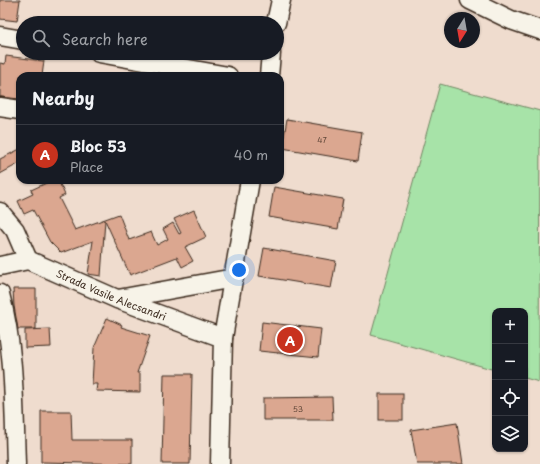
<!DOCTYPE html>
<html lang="en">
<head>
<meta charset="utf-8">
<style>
	body { margin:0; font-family:"Playpen Sans",sans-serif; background:#20242c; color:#f1f3f6 }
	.controls { position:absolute; right:12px; bottom:12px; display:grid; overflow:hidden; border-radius:8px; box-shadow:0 1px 3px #0004 }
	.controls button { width:36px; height:36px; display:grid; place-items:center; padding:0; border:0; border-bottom:1px solid #363941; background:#171b24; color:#f1f3f6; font:20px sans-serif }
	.compass { position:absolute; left:444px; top:12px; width:36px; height:36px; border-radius:50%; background:#171b24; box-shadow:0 1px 3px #0004; rotate:191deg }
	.you { position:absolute; left:239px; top:270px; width:14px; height:14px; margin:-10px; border:3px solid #fff; border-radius:50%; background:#1a73e8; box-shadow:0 0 0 6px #1a73e833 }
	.badge { display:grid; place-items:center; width:26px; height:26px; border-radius:50%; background:#c8321e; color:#fff; font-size:13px; font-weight:700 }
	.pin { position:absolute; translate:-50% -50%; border:2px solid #fff; box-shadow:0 1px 4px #0006 }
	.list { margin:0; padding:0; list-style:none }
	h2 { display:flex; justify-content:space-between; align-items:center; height:52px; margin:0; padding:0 16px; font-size:17px }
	h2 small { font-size:13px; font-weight:400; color:#9ea1a6 }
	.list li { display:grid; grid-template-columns:26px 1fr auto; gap:12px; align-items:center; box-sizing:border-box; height:60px; padding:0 16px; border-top:1px solid #363941 }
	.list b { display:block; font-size:15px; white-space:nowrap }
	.list p { margin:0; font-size:13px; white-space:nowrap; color:#9ea1a6 }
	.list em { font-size:13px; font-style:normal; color:#9ea1a6 }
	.icon { flex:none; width:22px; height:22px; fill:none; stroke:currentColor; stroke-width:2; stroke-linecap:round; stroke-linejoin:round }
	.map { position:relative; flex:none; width:540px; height:464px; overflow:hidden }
	.search { position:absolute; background:#171b24; box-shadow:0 1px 3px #0004; left:16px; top:16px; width:268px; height:44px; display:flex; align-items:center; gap:10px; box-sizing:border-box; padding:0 14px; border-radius:22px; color:#9ea1a6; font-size:15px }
	.panel { position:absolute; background:#171b24; box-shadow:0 1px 3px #0004; left:16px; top:72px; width:268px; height:112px; border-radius:12px }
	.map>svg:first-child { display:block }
	.green { fill:#a7e3a8; stroke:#718663 }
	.building { fill:#dba790; stroke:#3b2a1e }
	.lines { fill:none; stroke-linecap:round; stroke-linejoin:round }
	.minor-casing { stroke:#3b2a1e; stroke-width:21 }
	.minor { stroke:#f7f3e8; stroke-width:18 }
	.labels { text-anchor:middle; stroke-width:3; stroke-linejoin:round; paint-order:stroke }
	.number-label { font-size:8px; fill:#63493a }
	.street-label { font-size:10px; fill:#3b2a1e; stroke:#f7f3e8 }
</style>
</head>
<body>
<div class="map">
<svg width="540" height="464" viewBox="0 0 540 464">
	<rect width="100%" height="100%" fill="#efdcce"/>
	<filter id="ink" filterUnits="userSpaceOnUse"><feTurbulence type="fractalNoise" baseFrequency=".025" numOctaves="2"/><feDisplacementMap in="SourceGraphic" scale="8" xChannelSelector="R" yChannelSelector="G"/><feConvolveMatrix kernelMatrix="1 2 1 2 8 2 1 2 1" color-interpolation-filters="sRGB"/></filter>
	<g filter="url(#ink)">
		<!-- green -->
		<polygon class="green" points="440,84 540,111 539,382 525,378 525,311 495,311 495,370 371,335"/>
		<!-- building -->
		<g class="building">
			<polygon points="0,0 20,0 17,21 0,19"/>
			<polygon points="6,56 44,61 42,76 20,76 20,99 0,97 0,63 5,64"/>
			<polygon points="287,119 362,132 358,161 282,148"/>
			<polygon points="20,149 20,163 0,174 0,159"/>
			<polygon points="53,180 58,180 65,195 59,198 75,230 119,214 129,240 151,232 157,245 168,239 163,229 173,223 179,234 181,233 174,219 194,210 206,237 185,247 193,261 182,267 177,257 130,275 105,220 101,276 88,274 93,241 61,253 50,242 33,210 24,214 18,201 33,194 31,190"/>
			<polygon points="274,187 343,199 338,229 269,217"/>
			<polygon points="264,248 336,261 331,288 259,276"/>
			<polygon points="13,289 36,289 36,329 18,329 14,306"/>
			<polygon points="107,318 122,325 121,327 150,336 137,373 140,373 140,392 96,391 97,384 92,384 94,348"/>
			<polygon points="262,322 321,329 318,357 259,351"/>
			<polygon points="50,329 51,347 25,348 25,330"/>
			<polygon points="164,374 192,374 190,464 162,464"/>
			<rect x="379" y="394" width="24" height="26"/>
			<polygon points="332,397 333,420 263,420 263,398"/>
			<polygon points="41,411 71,411 72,440 132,440 132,464 41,462"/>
			<polygon points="457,423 463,464 417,464 411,430"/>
		</g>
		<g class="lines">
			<!-- minor casing -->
			<g class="minor-casing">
				<g id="minor">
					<polyline points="470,0 511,20 540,30"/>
					<polyline points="276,23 281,0"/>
					<polyline points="0,36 23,40"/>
					<polyline points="99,53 228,76"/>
					<polyline points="269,76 271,53"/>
					<polyline points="0,107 20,110"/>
					<polyline points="0,212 15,230 28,260"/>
					<path id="s1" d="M0,266l28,-6 89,39 106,39"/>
					<path d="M0,294c15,55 14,114 16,170"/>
					<polyline points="118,299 234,278"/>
					<polyline points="220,464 223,338 250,180"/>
				</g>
			</g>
			<!-- minor -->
			<use href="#minor" class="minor"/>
		</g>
	</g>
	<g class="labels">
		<!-- number labels -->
		<g class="number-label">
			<text x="322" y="143">47</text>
			<text x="298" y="412">53</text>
		</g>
		<!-- street labels -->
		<g class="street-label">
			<text dy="4" stroke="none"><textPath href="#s1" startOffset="119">Strada Vasile Alecsandri</textPath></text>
		</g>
	</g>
</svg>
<div class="controls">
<button>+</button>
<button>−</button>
<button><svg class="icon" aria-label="locate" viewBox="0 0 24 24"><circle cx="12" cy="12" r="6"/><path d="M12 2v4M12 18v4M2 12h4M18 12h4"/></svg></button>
<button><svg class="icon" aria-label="layers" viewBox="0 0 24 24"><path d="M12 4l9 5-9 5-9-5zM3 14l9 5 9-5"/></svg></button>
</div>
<svg class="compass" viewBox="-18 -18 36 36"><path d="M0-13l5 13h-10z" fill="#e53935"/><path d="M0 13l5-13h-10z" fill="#9ea1a6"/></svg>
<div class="you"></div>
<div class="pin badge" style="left:290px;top:340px">A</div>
<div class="search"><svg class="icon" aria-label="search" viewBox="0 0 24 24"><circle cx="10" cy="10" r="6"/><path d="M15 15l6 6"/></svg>Search here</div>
<section class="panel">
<h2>Nearby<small></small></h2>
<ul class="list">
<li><span class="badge">A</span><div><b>Bloc 53</b><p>Place</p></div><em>40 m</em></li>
</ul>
</section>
</div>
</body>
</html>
